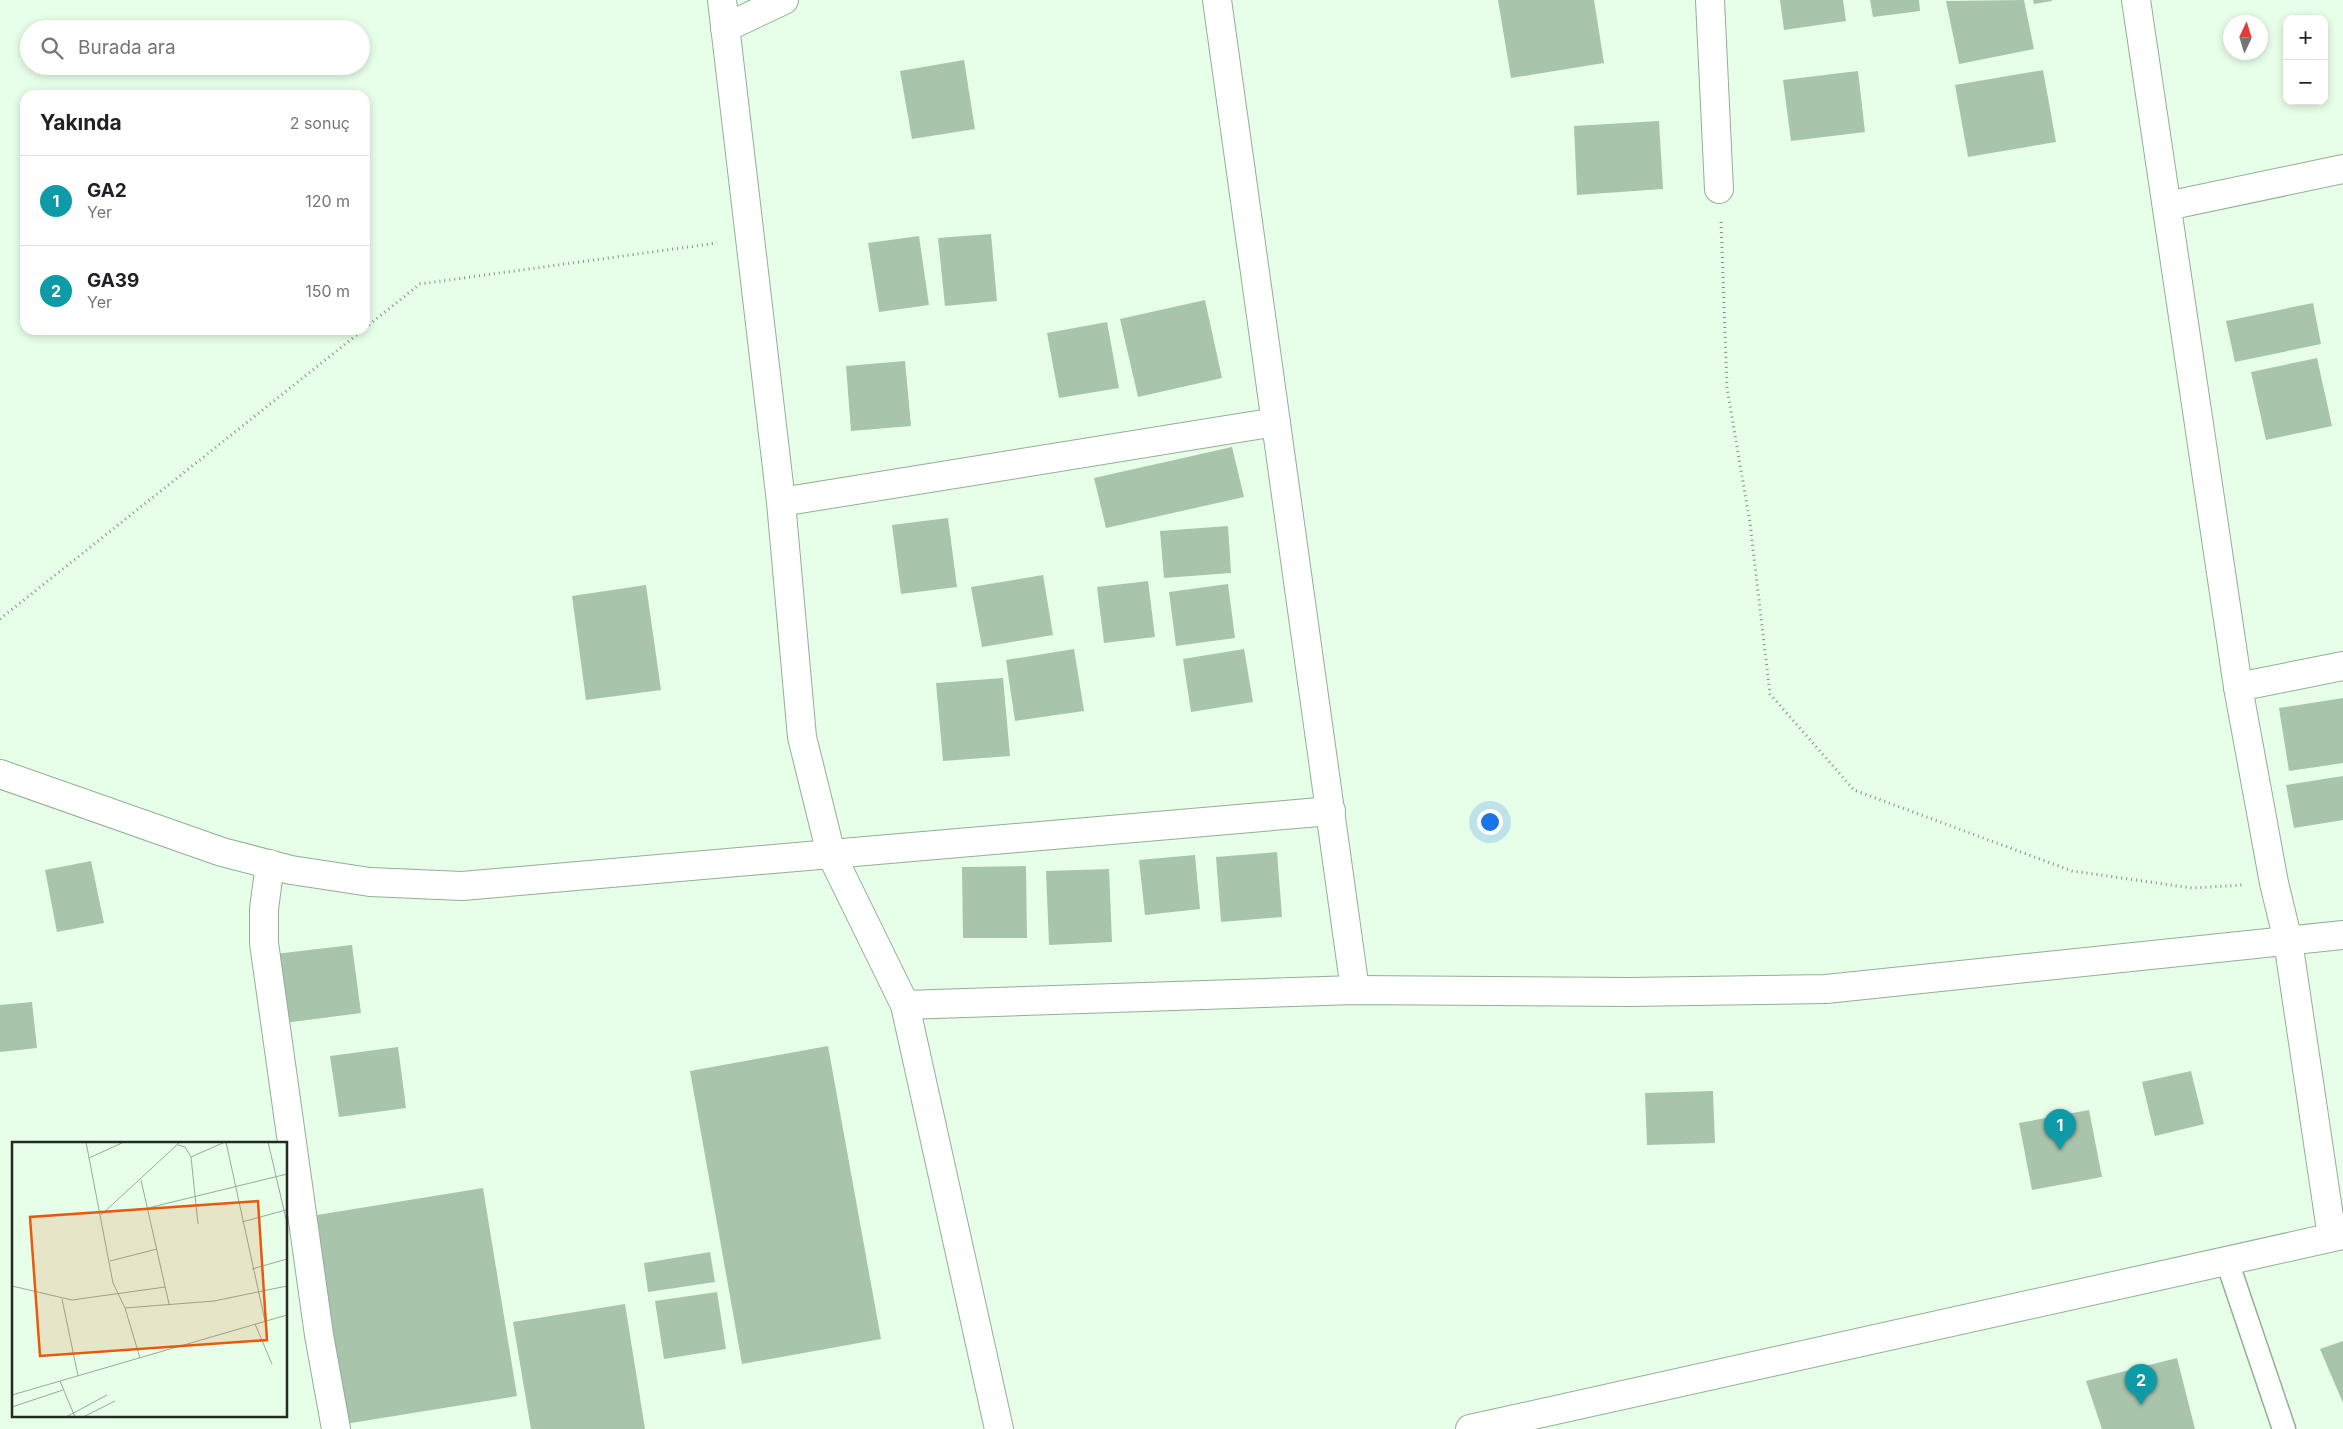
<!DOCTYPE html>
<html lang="tr">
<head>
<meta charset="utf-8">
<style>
	body { margin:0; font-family:Inter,sans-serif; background:#f2f2f2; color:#202124 }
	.controls { position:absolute; right:15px; top:15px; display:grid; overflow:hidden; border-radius:10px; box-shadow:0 2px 8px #0003 }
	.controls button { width:45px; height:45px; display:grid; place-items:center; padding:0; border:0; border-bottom:1px solid #e0e0e0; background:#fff; color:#202124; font:25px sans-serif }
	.compass { position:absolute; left:2223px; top:15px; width:45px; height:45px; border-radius:50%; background:#fff; box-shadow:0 2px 8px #0003; rotate:4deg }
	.you { position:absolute; left:1489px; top:821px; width:18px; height:18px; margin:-12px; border:4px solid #fff; border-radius:50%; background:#1a73e8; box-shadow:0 0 0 8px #1a73e833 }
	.badge { display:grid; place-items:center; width:32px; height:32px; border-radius:50%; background:#296d38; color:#fff; font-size:16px; font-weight:700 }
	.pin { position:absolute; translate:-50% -41px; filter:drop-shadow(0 1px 2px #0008) }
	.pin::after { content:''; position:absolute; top:26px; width:18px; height:15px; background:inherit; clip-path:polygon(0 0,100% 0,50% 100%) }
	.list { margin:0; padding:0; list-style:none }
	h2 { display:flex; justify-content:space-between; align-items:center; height:65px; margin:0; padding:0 20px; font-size:21px }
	h2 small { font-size:16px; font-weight:400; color:#757577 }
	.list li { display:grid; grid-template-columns:32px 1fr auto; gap:15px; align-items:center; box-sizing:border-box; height:90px; padding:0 20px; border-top:1px solid #e0e0e0 }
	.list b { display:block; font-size:19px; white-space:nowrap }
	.list p { margin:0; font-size:16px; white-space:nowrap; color:#757577 }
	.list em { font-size:16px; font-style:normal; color:#757577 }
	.icon { flex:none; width:28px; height:28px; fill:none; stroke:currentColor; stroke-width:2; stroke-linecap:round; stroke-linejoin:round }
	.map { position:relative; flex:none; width:2343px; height:1429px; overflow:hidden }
	.search { position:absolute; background:#fff; box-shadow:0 2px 8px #0003; left:20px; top:20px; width:350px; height:55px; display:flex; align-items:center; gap:12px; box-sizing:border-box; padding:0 18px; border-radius:28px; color:#757577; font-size:19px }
	.panel { position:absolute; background:#fff; box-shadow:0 2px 8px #0003; left:20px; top:90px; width:350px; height:245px; border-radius:15px }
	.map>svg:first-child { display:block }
	.building { fill:#a8c4ab }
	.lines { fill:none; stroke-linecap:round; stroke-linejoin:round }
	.service-casing { stroke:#93ae96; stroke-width:25 }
	.minor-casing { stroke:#93ae96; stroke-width:30 }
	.tertiary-casing { stroke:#93ae96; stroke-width:30 }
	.path { stroke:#829384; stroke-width:3; stroke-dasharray:1 4; stroke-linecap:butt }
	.service { stroke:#fff; stroke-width:22 }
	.minor { stroke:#fff; stroke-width:28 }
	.tertiary { stroke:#fff; stroke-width:28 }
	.inset-road { fill:none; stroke:#97aa99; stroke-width:1 }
	.view { fill:#e8590c; fill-opacity:0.15; stroke:#e8590c; stroke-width:2.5 }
	.inset-edge { fill:none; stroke:#202b21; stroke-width:2.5 }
</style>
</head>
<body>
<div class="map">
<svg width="2343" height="1429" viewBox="0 0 2343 1429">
	<rect width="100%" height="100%" fill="#e7fee9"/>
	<!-- building -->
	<g class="building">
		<polygon points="1498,0 1594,0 1604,63 1511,78"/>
		<polygon points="1780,0 1843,0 1846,21 1784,30"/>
		<polygon points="1870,0 1919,0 1920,11 1873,17"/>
		<polygon points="2024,0 2034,49 1959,64 1946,1"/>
		<polygon points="2033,0 2052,0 2052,1 2034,4"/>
		<polygon points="964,60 975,129 912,139 900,71"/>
		<polygon points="2043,70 2056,142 1968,157 1955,85"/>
		<polygon points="1858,71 1865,132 1791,141 1783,80"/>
		<polygon points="1659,121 1663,189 1577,195 1574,126"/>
		<polygon points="991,234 997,301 945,306 938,238"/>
		<polygon points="919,236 929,305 879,312 868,243"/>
		<polygon points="1205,300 1222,378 1138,397 1120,319"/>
		<polygon points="2313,303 2321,344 2235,362 2226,321"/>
		<polygon points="1107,322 1119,388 1059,398 1047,333"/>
		<polygon points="2317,358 2332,426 2266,440 2251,372"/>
		<polygon points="905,361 911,426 851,431 846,366"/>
		<polygon points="1232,447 1244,497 1106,528 1094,478"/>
		<polygon points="948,518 957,587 901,594 892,525"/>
		<polygon points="1228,526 1231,573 1164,578 1160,531"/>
		<polygon points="1043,575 1053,635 982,647 971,587"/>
		<polygon points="1148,581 1155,637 1104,643 1097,587"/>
		<polygon points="1228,584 1235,638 1176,646 1169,592"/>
		<polygon points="646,585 661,690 586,700 572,596"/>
		<polygon points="1074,649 1084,711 1015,721 1006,660"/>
		<polygon points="1244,649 1253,702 1191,712 1183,659"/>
		<polygon points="1003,678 1010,756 943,761 936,683"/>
		<polygon points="2343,698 2343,763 2289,771 2279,708"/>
		<polygon points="2343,776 2343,820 2294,828 2286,785"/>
		<polygon points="1277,852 1282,917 1221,922 1216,857"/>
		<polygon points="1195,855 1200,909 1145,915 1139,860"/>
		<polygon points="91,861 104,923 57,932 45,870"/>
		<polygon points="1026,866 1027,938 963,938 962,867"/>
		<polygon points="1109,869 1112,942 1049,945 1046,871"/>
		<polygon points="352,945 361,1013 284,1023 275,954"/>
		<polygon points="32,1002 37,1048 0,1052 0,1005"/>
		<polygon points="828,1046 881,1339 742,1364 690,1071"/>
		<polygon points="398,1047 406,1108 339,1117 330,1056"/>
		<polygon points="2191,1071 2204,1124 2155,1136 2142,1082"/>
		<polygon points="1713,1091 1715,1143 1647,1145 1645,1093"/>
		<polygon points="2089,1110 2102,1177 2032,1190 2019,1123"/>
		<polygon points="483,1188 517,1396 345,1424 311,1216"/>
		<polygon points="710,1252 715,1282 648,1292 644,1263"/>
		<polygon points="717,1292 726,1349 664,1359 655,1301"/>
		<polygon points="625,1304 645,1429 531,1429 513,1322"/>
		<polygon points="2343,1341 2343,1403 2320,1349"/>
		<polygon points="2177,1358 2195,1429 2102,1429 2086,1381"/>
	</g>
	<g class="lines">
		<!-- service casing -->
		<g class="service-casing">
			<polyline id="service" points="2227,1261 2284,1429"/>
		</g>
		<!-- minor casing -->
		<g class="minor-casing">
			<g id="minor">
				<polyline points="1217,0 1355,990"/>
				<polyline points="1710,0 1719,189"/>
				<polyline points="2136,0 2238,687 2274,883 2288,941 2332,1237"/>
				<polyline points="725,28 784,0"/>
				<polyline points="2167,206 2343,169"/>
				<polyline points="781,502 1276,422"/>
				<polyline points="2238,687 2343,666"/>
				<polyline points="831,854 1331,811"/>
				<polyline points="270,864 264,909 264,943 319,1335 336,1429"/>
				<polyline points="905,1005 1355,990 1629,992 1826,989 2343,935"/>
			</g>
		</g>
		<!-- tertiary casing -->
		<g class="tertiary-casing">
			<g id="tertiary">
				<polyline points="722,0 781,502 802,737 831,854 905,1005 999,1429"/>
				<polyline points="0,774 222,852 291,870 370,882 462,886 831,854"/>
				<polyline points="1470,1429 2343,1235"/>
			</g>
		</g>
		<!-- path -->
		<g class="path">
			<polyline points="1721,222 1727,388 1750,523 1770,694 1854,790 2072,871 2192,888 2242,885"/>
			<polyline points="365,328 420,284 717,243"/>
			<polyline points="0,619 363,330"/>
		</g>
		<!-- service -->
		<use href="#service" class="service"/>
		<!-- minor -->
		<use href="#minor" class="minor"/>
		<!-- tertiary -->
		<use href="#tertiary" class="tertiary"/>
	</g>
	<!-- overview -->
	<g transform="translate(12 1142)">
		<rect width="275" height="275" fill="#e7fee9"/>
		<path class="inset-road" d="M74,0l27,141 12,25 15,50M214,0l39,179M256,0l19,81M166,3l7,2 6,10 7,67M179,15l34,-15M77,16l35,-16M129,38l28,124M136,66l139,-34M89,73l79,-73M230,80l44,-12M98,119l47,-12M240,127l35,-10M0,144l60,14 93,-13M50,157l16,77M113,166l89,-7 73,-15M243,182l17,40M48,239l15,36M0,253l275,-80M0,265l51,-17M54,275l41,-22M71,275l32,-16"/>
		<path class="view" d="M246,59l9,139 -227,16 -10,-139z"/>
		<rect width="275" height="275" class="inset-edge"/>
	</g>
</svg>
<div class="controls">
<button>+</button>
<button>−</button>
</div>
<svg class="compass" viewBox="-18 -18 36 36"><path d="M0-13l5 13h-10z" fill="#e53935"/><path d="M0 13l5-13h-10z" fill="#757577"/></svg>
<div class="you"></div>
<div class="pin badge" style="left:2060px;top:1150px;background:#0f9aa8">1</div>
<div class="pin badge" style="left:2141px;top:1405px;background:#0f9aa8">2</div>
<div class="search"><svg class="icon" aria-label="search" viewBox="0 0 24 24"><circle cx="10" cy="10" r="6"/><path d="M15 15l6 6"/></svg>Burada ara</div>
<section class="panel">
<h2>Yakında<small>2 sonuç</small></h2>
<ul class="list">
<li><span class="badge" style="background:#0f9aa8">1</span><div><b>GA2</b><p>Yer</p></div><em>120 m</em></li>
<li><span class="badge" style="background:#0f9aa8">2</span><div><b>GA39</b><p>Yer</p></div><em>150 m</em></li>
</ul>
</section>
</div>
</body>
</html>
